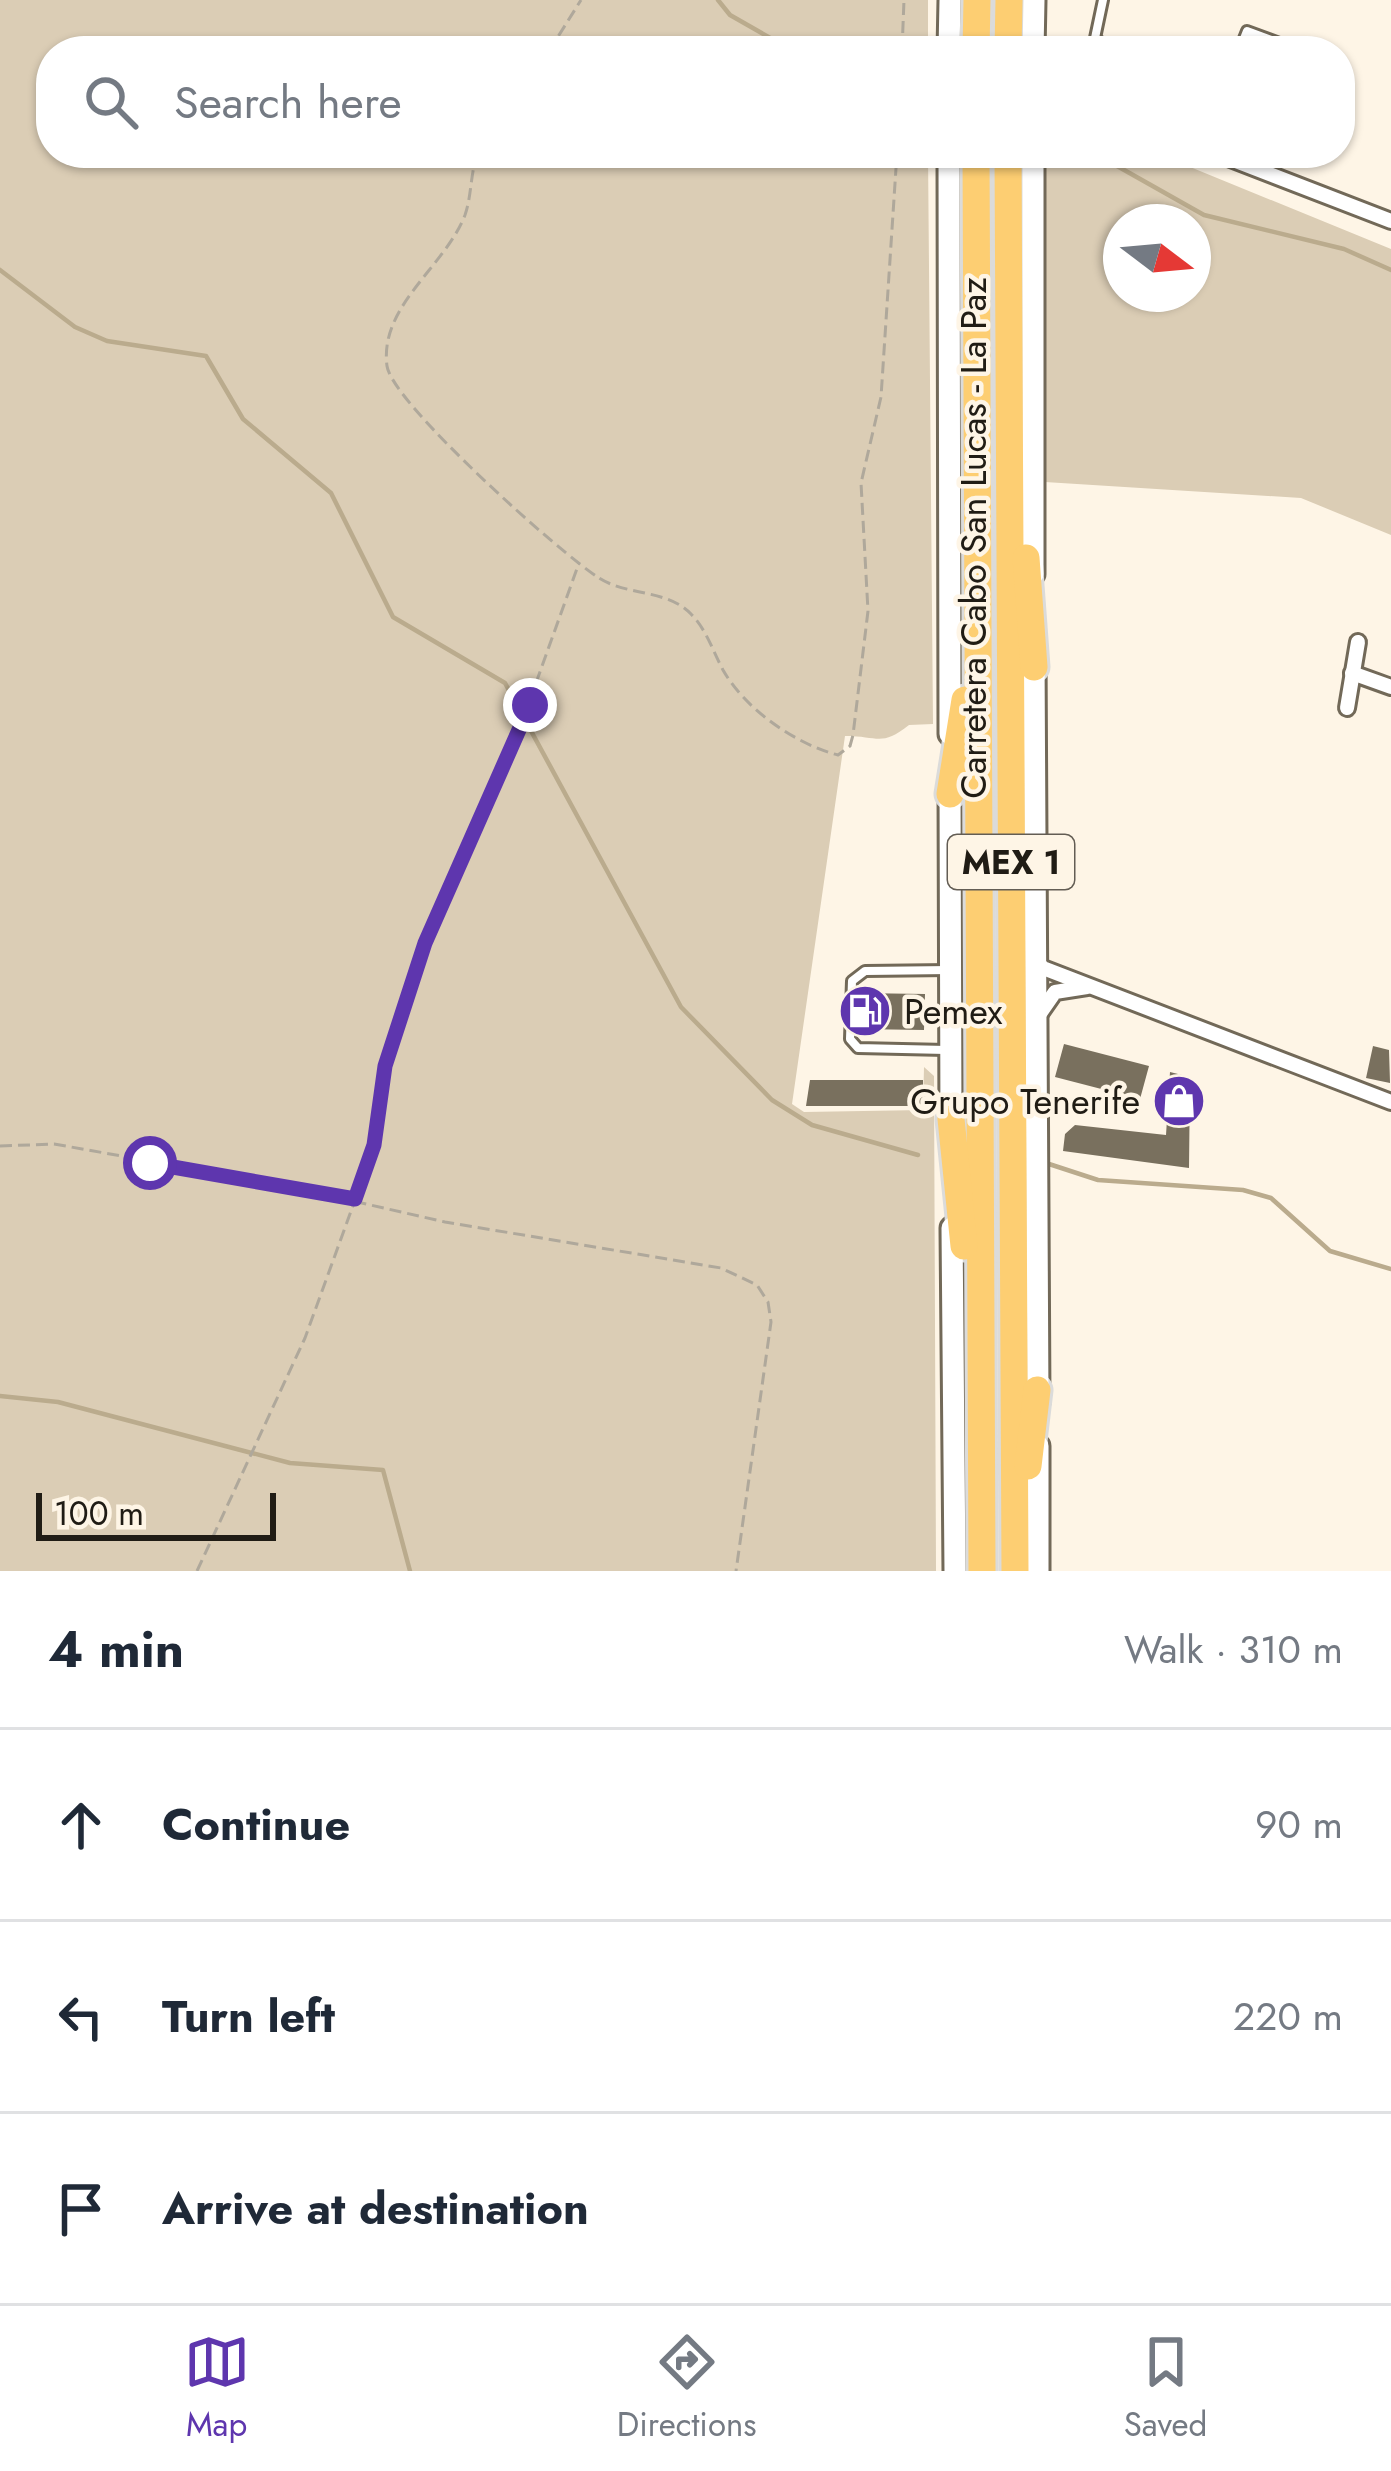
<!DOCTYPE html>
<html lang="en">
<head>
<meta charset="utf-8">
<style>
	body { margin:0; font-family:Jost,sans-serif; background:#f6f6f7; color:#1f2937 }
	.compass { position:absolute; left:1103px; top:204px; width:108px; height:108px; border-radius:50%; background:#fff; box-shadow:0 3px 9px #0004; rotate:106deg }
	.scale { position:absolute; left:36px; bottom:30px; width:240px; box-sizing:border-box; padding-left:12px; border:6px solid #201c15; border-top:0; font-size:33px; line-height:42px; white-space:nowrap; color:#201c15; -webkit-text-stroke:9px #fef5e6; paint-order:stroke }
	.stop { position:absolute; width:36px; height:36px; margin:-27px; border:9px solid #5e36ae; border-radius:50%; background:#fff }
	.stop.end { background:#5e36ae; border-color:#fff; box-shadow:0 3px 12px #0008 }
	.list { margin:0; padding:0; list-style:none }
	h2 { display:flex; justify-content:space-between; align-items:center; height:156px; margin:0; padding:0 48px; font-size:51px }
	h2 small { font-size:39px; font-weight:400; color:#747a83 }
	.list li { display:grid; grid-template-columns:78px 1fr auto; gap:36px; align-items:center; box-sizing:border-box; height:192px; padding:0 48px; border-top:3px solid #e0e1e3 }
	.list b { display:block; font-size:45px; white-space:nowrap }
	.list em { font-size:39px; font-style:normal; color:#747a83 }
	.icon { flex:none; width:66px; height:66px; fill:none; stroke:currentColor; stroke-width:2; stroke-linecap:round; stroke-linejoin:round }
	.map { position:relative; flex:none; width:1391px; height:1571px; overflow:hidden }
	.search { position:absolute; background:#fff; box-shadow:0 3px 9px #0004; left:36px; right:36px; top:36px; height:132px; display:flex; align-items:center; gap:30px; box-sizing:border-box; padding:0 42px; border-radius:48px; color:#747a83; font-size:45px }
	.sheet { height:732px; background:#fff }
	nav { display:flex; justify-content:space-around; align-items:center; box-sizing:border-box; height:168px; border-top:3px solid #e0e1e3; background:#fff; font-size:33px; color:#747a83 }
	nav a { display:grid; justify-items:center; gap:6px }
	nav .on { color:#5e36ae }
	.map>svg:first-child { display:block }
	.green { fill:#dbcdb5; fill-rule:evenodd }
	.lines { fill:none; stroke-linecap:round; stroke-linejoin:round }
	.stream { stroke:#baab8d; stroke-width:4.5 }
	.building { fill:#79705e }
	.lane-casing { stroke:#726958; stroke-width:14 }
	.street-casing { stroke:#726958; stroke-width:20 }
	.secondary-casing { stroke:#726958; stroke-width:27 }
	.highway-casing { stroke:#dbdbda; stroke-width:33 }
	.path { stroke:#afa89b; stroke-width:3; stroke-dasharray:12 6; stroke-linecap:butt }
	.lane { stroke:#fff; stroke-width:8 }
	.street { stroke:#fff; stroke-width:14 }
	.secondary { stroke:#fff; stroke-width:21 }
	.highway { stroke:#fdce72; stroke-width:27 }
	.route { stroke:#5e36ae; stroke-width:15 }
	.labels { text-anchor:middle; stroke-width:9; stroke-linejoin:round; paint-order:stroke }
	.shield { fill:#fef5e6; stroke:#635d54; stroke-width:3 }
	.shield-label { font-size:33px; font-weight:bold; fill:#201c15 }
	.street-label { font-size:36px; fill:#201c15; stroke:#fef5e6 }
	.poi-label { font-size:36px; fill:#201c15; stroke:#fef5e6; text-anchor:start }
</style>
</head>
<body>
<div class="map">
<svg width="1391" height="1571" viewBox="0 0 1391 1571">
	<rect width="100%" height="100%" fill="#fef5e6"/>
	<!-- green -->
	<g class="green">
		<path d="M0,0h928v51h-877v102h877l5,571 -24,1c-28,22 -30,11 -64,11l-53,368 12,8 119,-2 1,-43 10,9 2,495h-936z"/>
		<path d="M1043,153h113l235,96v286l-90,-37 -256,-16zM1121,222h72v72h-72z"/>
	</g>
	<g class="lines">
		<!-- stream -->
		<g class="stream">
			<polyline points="718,0 730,15 793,51"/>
			<polyline points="1094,153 1204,215 1344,249 1391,270"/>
			<polyline points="0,270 75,327 107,341 206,356 243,419 331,493 393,617 505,683 681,1007 772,1100 812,1125 918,1155"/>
			<polyline points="1049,1164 1098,1180 1243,1190 1271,1198 1330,1251 1391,1269"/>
			<polyline points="0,1396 58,1402 290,1463 383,1470 410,1571"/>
		</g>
	</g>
	<!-- building -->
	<g class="building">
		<polygon points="858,993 925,994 924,1030 857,1029"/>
		<polygon points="1064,1044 1149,1066 1140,1099 1055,1077"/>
		<polygon points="1373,1046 1389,1050 1390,1083 1366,1078"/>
		<polygon points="1170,1072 1190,1077 1189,1168 1063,1151 1065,1134 1075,1125 1166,1135"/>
		<polygon points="810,1080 923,1080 923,1106 806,1106"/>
	</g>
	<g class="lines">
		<!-- lane casing -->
		<g class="lane-casing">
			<g id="lane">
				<polyline points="1103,0 1095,38 1112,51"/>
				<polyline points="1239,51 1247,31 1301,51"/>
				<polyline points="946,1050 858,1048 850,1039 852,981 865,971 950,970"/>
			</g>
		</g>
		<!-- street casing -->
		<g class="street-casing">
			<g id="street">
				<polyline points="1215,153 1391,221"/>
				<polyline points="1352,673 1391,687"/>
				<polyline points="1347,708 1358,642"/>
				<polyline points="1036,960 1043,968 1391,1102"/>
				<polyline points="1039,1015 1055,992 1087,987"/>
			</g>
		</g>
		<!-- secondary casing -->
		<g class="secondary-casing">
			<g id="secondary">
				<polyline points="949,51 950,0"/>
				<polyline points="1033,51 1034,0"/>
				<polyline points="949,153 950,734"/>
				<polyline points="1033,153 1033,574"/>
				<polyline points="1034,654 1038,1402"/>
				<polyline points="950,784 951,1130"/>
				<polyline points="952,1228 955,1571"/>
				<polyline points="1038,1446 1038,1571"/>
			</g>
		</g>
		<!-- highway casing -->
		<g class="highway-casing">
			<g id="highway">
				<polyline points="976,51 977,0"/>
				<polyline points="1008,51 1009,0"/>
				<polyline points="976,153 982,1571"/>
				<polyline points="1008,153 1015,1571"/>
				<polyline points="1026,558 1034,667"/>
				<polyline points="950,794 965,700"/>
				<polyline points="951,1119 964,1246"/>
				<polyline points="1028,1466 1037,1390"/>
			</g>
		</g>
		<!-- path -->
		<g class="path">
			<polyline points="549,51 581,0"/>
			<polyline points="902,51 904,0"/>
			<path d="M478,153c-8,20 -6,42 -13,62 -20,52 -86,91 -78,151 5,37 174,188 212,212 28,18 68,11 92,36 15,15 22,37 32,56 22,39 72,74 115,85l12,-9 3,-11 15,-124 -7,-128 20,-86 16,-244"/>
			<polyline points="0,1146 54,1144 274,1183 445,1222 721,1268 757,1285 768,1302 771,1322 736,1571"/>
			<polyline points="197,1571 305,1338 371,1156 385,1066 425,943 508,761 579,563"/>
		</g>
		<!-- lane -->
		<use href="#lane" class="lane"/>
		<!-- street -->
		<use href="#street" class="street"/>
		<!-- secondary -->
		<use href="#secondary" class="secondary"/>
		<!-- highway -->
		<use href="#highway" class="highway"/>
	</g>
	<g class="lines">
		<!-- route -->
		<polyline class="route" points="150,1163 355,1199 374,1145 385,1066 425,943 530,705"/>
	</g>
	<!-- icons -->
	<defs>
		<g id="fuel-disc" transform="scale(2.7)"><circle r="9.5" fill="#5e36ae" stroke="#fef5e6"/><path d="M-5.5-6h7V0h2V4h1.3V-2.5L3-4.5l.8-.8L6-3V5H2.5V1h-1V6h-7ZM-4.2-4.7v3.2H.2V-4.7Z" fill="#fff"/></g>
		<g id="shop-disc" transform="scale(2.7)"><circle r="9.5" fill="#5e36ae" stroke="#fef5e6"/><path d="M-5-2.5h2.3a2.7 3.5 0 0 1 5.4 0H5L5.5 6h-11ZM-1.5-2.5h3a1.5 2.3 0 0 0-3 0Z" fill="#fff"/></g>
	</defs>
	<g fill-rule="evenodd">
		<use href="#fuel-disc" x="865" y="1011"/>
		<use href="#shop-disc" x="1179" y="1101"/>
	</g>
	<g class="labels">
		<!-- shield labels -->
		<rect class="shield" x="948" y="835" width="126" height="54" rx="9"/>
		<g class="shield-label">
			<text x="1011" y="874">MEX 1</text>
		</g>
		<!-- street labels -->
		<g class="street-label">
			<text transform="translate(973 538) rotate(-90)" y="13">Carretera Cabo San Lucas - La Paz</text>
		</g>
		<!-- poi labels -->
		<g class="poi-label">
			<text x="904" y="1024">Pemex</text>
			<text x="1140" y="1114" text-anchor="end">Grupo Tenerife</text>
		</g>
	</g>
</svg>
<svg class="compass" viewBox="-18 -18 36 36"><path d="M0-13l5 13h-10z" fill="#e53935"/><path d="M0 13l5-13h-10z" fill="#747a83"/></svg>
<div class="scale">100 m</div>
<div class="stop" style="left:150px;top:1163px"></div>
<div class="stop end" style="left:530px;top:705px"></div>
<div class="search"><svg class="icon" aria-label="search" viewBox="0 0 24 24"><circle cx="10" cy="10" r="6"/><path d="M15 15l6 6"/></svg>Search here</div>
</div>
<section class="sheet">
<h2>4 min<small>Walk · 310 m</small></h2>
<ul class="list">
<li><svg class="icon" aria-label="ahead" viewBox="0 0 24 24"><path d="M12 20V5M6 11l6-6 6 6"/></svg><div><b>Continue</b></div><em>90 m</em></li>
<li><svg class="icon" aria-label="left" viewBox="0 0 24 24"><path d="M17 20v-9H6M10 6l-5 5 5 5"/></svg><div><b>Turn left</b></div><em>220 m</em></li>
<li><svg class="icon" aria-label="arrive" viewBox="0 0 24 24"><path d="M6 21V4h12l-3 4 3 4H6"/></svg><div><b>Arrive at destination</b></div></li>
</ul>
</section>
<nav>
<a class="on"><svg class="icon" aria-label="map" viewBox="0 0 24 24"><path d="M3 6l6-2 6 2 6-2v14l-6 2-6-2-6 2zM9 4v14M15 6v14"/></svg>Map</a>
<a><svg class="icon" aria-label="directions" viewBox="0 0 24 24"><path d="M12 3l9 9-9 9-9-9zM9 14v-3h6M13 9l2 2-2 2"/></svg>Directions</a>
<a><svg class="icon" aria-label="saved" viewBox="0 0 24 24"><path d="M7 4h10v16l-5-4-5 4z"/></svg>Saved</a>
</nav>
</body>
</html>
